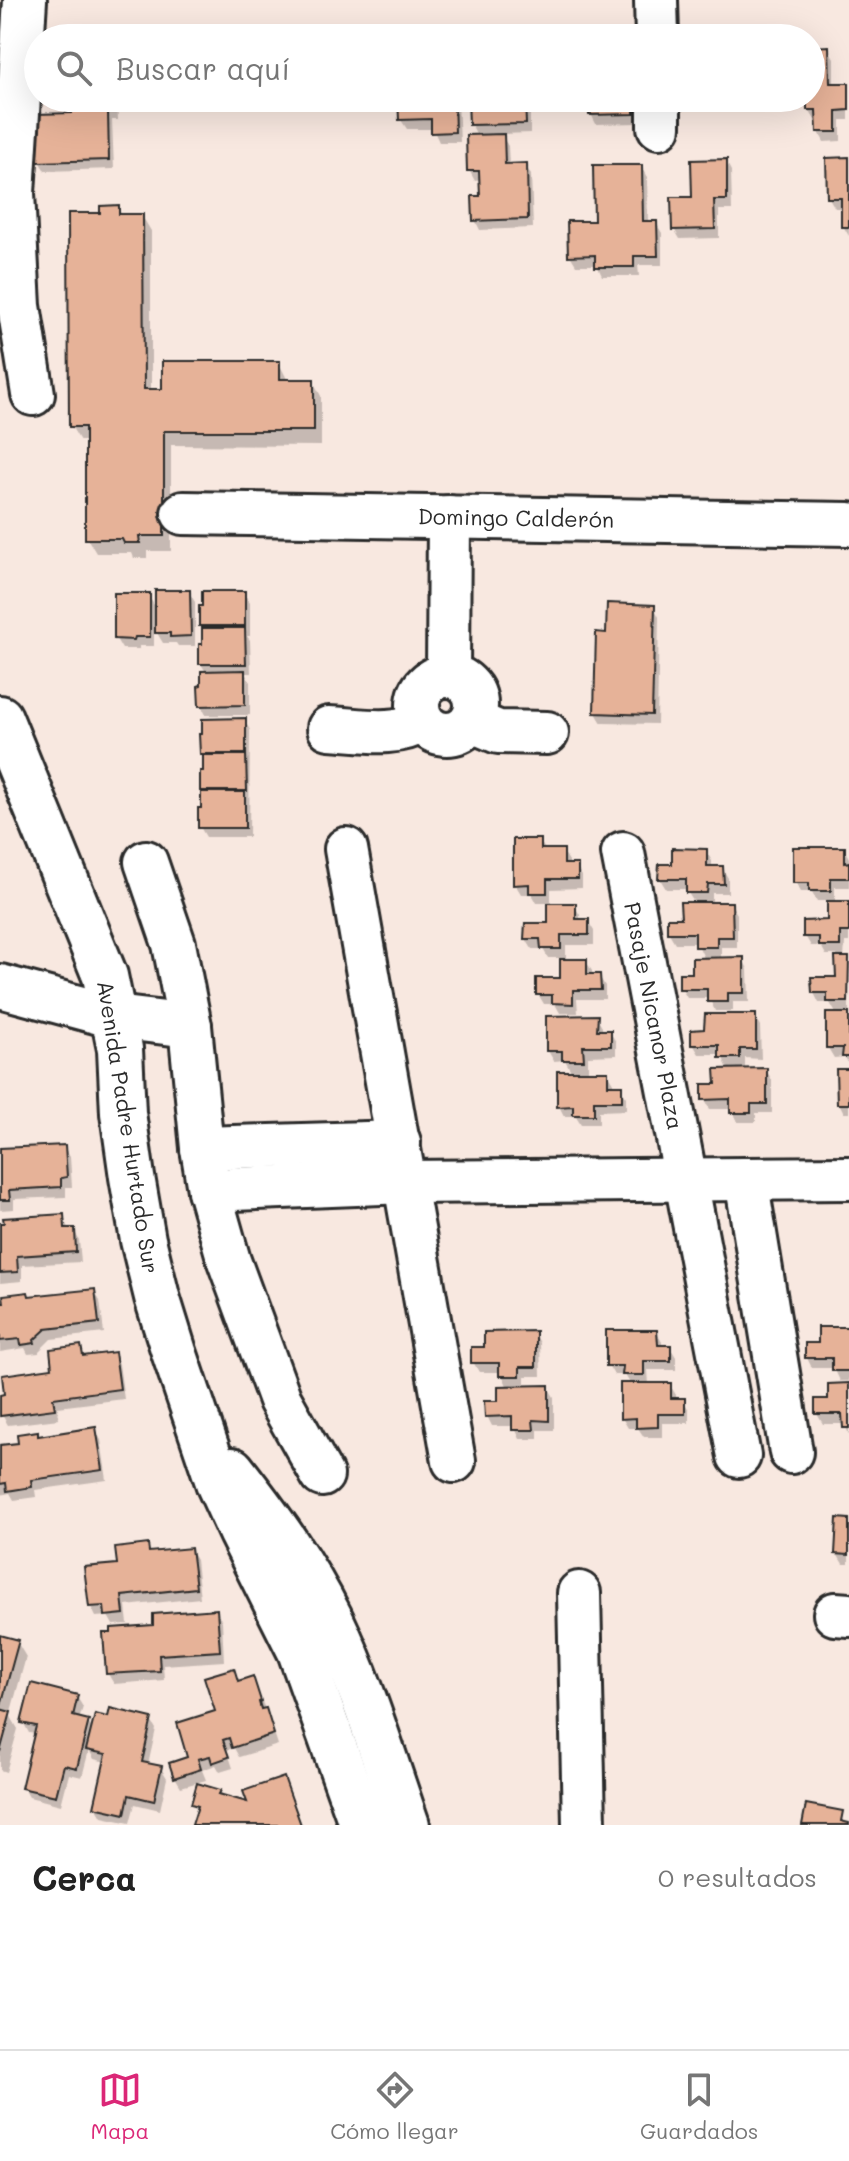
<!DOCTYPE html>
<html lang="es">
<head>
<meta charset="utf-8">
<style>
	body { margin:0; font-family:Mali,sans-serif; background:#f2f2f2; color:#222 }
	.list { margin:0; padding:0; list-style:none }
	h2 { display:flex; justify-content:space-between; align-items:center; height:104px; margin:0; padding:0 32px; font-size:34px }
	h2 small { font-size:26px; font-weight:400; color:#767676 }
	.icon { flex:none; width:44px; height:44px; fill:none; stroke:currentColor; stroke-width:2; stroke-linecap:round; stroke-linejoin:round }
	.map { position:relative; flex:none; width:849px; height:1825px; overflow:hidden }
	.search { position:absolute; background:#fff; box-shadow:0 8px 32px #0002; left:24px; right:24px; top:24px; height:88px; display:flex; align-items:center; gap:20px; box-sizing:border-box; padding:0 28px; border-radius:44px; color:#767676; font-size:30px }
	.sheet { height:224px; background:#fff }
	nav { display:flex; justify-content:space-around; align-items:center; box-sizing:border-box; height:112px; border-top:2px solid #e0e0e0; background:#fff; font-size:22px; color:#767676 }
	nav a { display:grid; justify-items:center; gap:4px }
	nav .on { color:#db2777 }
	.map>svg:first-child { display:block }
	.shadow { fill:#0003 }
	.building { fill:#e6b298; stroke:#2b2b2b; stroke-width:2 }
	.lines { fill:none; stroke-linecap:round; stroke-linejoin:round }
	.minor-casing { stroke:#2b2b2b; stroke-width:48 }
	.major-casing { stroke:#2b2b2b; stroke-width:50 }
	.minor { stroke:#fff; stroke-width:42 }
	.major { stroke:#fff; stroke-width:44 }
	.labels { text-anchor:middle; stroke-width:7; stroke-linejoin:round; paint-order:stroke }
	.street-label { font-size:22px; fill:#2b2b2b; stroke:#fff }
</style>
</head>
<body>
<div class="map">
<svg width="849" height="1825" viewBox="0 0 849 1825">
	<rect width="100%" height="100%" fill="#f8e8e0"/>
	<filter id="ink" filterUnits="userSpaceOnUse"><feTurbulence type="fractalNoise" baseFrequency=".0125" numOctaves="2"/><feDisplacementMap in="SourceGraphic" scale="16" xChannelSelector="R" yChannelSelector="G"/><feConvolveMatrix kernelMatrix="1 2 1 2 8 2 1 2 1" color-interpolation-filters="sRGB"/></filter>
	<g filter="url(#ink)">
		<!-- shadow -->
		<g class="shadow">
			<polygon points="828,48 834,58 834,85 849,85 849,120 841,120 841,141 824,142 819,132 818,120 815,120 809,110 809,98 811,98 811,49"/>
			<polygon points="74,98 117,98 118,120 112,120 114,169 45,171 39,161 74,115"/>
			<polygon points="400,98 456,98 458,101 460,142 439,142 433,129 407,129 401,120"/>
			<polygon points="470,98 525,98 530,105 530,133 501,134 508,146 509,166 525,165 531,175 533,228 480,230 475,220 482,197 481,180 475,181 469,170 478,137 471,124"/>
			<polygon points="590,98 638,98 639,123 596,124 591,114"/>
			<polygon points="849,159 849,236 843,226 843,208 835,208 829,198"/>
			<polygon points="726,161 731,171 732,210 719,210 719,238 680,239 674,229 694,199"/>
			<polygon points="641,167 647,177 648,223 656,223 662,233 662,265 638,265 639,276 602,276 597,265 576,265 570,255"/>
			<polygon points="117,207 123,216 142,216 151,231 151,391 164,391 279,363 288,381 313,381 321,396 321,446 171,445 171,551 147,551 147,558 134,558 132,553 96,553 87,538 87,441 80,441 71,426 102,215"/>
			<polygon points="189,592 195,602 195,646 178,646 176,643 163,643 154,628 154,646 139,646 139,649 122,649 116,639 148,595 157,610"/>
			<polygon points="244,593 250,603 250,636 247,636 250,640 251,673 245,673 250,682 250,715 206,715 201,705 206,672 201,664 204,631 201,626"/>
			<polygon points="654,607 659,617 657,724 602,723 596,713 608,635"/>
			<polygon points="244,720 250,730 249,837 206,837 200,827 204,810 202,773 205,773 205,760 202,754"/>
			<polygon points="540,841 546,851 563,851 569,861 569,866 576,866 582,876 582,888 551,889 551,905 574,905 580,915 580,921 588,921 594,931 594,945 566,945 566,961 586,961 592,971 592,976 599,976 605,986 605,999 577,999 578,1013 560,1013 555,1004 544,1004 538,994 562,980 562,958 548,958 543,949 532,949 526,939 550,925 550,903 537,903 532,894 521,894 515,884"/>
			<polygon points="844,849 849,858 849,887 835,887 835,903 849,903 849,942 845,942 844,959 849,959 849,1065 845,1057 834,1058 828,1048 837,1015 830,1003 819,1003 814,993 838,979 837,955 826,955 821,946 811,946 805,936 829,922 829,901 817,901 812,892 801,892 795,882"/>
			<polygon points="706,851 712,861 712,868 722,868 728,878 728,893 712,893 712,904 731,904 737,914 737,947 721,947 721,959 743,959 748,969 749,1002 733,1002 733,1011 715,1011 709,998 687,998 681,988 694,975 705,960 697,943 675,943 669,933 695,904 688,893 688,889 666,889 660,879 674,866"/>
			<polygon points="755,1016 760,1026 761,1059 745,1058 745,1071 766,1070 772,1080 772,1113 756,1113 756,1122 738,1122 732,1109 710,1109 704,1099 729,1071 721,1054 699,1054 693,1044 706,1031"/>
			<polygon points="596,1017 602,1027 602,1032 610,1032 616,1042 616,1055 588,1056 588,1073 607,1073 613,1083 613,1087 620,1087 626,1097 626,1110 599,1111 599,1124 581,1124 576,1116 564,1116 559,1106 572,1073 565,1060 554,1061 548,1051"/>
			<polygon points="849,1071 849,1113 844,1113 839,1103"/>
			<polygon points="64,1147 70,1157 72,1187 66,1187 66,1197 14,1199 14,1209 0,1210 0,1150"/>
			<polygon points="63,1217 69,1230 74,1230 79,1240 81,1262 22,1265 22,1281 0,1283 0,1225"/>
			<polygon points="94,1291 100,1301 104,1333 51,1339 39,1351 39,1353 28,1354 25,1348 0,1352 0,1305 30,1298"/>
			<polygon points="849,1329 849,1381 840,1381 834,1368 812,1368 807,1358 820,1345"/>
			<polygon points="656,1332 662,1342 662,1347 670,1347 676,1357 676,1370 648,1370 649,1385 670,1385 676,1395 676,1400 683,1400 689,1410 689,1423 662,1423 662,1437 644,1437 638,1428 628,1428 622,1418 631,1385 625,1375 614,1375 608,1365"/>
			<polygon points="535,1333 540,1343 541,1376 525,1376 525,1387 548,1387 554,1397 554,1430 538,1430 538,1439 520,1439 514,1426 492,1426 487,1416 500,1403 508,1388 501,1372 479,1372 473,1362 486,1349"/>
			<polygon points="80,1347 86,1358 114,1354 119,1364 124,1399 58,1407 59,1419 8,1425 2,1415 0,1397 7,1396 55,1370"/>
			<polygon points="849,1385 849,1435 845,1424 823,1424 817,1414"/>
			<polygon points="95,1430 101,1440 107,1480 35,1490 36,1497 14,1500 10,1493 0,1495 0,1447 21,1444 37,1433 39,1438"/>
			<polygon points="849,1521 849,1564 843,1564 837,1554"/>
			<polygon points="147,1546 152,1554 190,1550 196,1560 200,1598 126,1606 128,1624 113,1625 108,1616 96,1617 91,1607 119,1566"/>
			<polygon points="216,1611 222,1621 224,1661 163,1665 164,1680 114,1684 108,1674 155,1626"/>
			<polygon points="0,1637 17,1642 26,1657 10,1715 18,1729 6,1772 0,1770"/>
			<polygon points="233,1670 240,1683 252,1679 270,1720 278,1745 239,1757 234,1748 227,1750 233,1768 220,1772 216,1765 202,1770 206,1780 181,1787 175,1777 190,1758 218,1712"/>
			<polygon points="77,1697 83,1707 79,1720 88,1722 93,1731 150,1719 156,1729 148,1765 161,1768 167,1778 160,1810 135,1804 130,1823 102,1817 96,1807 106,1762 94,1759 89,1750 82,1777 69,1774 61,1805 29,1797 23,1787 36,1734 29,1733 23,1722"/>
			<polygon points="283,1779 289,1789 302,1825 194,1825 198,1812 193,1804 220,1791 223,1797 251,1805"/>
		</g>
		<!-- building -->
		<g class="building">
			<polygon points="829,46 830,83 849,83 849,110 837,111 837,132 817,132 816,110 807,110 807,98 811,98 811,47"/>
			<polygon points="72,98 113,98 113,111 108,111 109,160 37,162 35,114 72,113"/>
			<polygon points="398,98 454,98 455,132 431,133 431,119 399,120"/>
			<polygon points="468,98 525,98 526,124 469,125"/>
			<polygon points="588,98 634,98 634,114 589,115"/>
			<polygon points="504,134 505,164 527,163 528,219 473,221 472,196 480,196 479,171 467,171 466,135"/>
			<polygon points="849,157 849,227 841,227 841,198 827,198 826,158"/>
			<polygon points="727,159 727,200 714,200 715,229 672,230 671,197 692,197 691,160"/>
			<polygon points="593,165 642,165 643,221 657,221 658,256 634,256 634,267 595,267 595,255 568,256 567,221 594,221"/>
			<polygon points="119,205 119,214 143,214 144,389 162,389 162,361 280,361 280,379 314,379 314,431 164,431 164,536 139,536 140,543 124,543 122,539 85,539 85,427 69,427 68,213 100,213 100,206"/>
			<polygon points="155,590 190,590 191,636 170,637 170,633 155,633"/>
			<polygon points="202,591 245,591 245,626 199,626 199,606 202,606"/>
			<polygon points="114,593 150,593 150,637 135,637 134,640 114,639"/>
			<polygon points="607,603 655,605 652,715 594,713 596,632 606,633"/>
			<polygon points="202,628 245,628 246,664 199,664 199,644 202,644"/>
			<polygon points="245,670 245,705 199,706 198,686 201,685 201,671"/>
			<polygon points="246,718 246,754 200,754 199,734 202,734 202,719"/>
			<polygon points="203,755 246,755 247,791 200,791 200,771 203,771"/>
			<polygon points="201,792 245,792 245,828 198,828 198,808 201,808"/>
			<polygon points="513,839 541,839 541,849 564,849 564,864 578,864 578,879 547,879 547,893 529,893 529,884 513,885"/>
			<polygon points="793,847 845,847 845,863 849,862 849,878 831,878 831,891 809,891 809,883 793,883"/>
			<polygon points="672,848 707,849 707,866 723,866 724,884 708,884 707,893 686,893 686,879 658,879 659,864 672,864"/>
			<polygon points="827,901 849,901 849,932 840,932 840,946 819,946 819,937 803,937 803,921 827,920"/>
			<polygon points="680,902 732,902 733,937 717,937 717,947 695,947 695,933 667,933 667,918 681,918"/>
			<polygon points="548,903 576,903 576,919 589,919 589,935 561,935 561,949 541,949 540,939 524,939 525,923 548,923"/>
			<polygon points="744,957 744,993 728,993 728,1002 707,1002 707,989 679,989 679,973 692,973 692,958"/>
			<polygon points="835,957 849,957 848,1002 827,1002 827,993 812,993 811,977 836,977"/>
			<polygon points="560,959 587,959 587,974 600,974 601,990 573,990 573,1004 552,1003 552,995 536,995 536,978 560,978"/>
			<polygon points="826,1013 849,1013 849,1057 842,1057 843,1048 826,1048"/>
			<polygon points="705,1014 756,1014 756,1049 740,1049 740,1058 719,1058 719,1045 691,1045 691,1030 704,1029"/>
			<polygon points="598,1015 597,1030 611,1030 611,1046 583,1046 584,1060 562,1060 562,1051 546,1051 546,1016"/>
			<polygon points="767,1068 767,1104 751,1104 751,1113 730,1113 730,1099 702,1100 702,1084 716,1084 715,1069"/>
			<polygon points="836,1069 849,1069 849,1104 837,1104"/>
			<polygon points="557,1071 608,1071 608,1085 622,1085 622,1101 594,1101 594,1115 573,1115 573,1106 557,1107"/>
			<polygon points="65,1145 67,1177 61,1178 61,1187 9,1190 10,1200 0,1200 0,1148"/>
			<polygon points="64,1214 65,1228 75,1228 76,1252 17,1256 18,1272 0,1273 0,1223 4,1223 3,1218"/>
			<polygon points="95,1289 99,1323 46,1329 34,1340 35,1343 21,1345 20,1339 0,1341 0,1303 4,1303 3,1295 28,1292 29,1296"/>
			<polygon points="818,1327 849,1327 849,1371 832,1371 832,1358 805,1358 805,1343 818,1343"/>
			<polygon points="606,1330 657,1330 658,1345 671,1345 671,1361 644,1361 644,1375 622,1375 623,1366 606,1366"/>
			<polygon points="536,1331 536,1367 520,1367 520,1376 499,1376 499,1363 471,1363 471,1347 484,1347 484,1332"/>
			<polygon points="81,1345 83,1356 115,1352 120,1389 53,1398 55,1409 0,1416 0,1395 4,1394 2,1375 52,1368 50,1349"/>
			<polygon points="620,1383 671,1383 671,1398 685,1398 685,1414 658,1414 658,1427 636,1428 636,1418 620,1419"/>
			<polygon points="849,1383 849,1428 843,1428 842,1414 815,1414 815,1399 828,1399 828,1384"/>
			<polygon points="549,1385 549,1421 533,1420 534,1430 512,1430 512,1416 485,1417 484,1401 498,1401 498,1386"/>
			<polygon points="96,1427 103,1470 31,1480 32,1487 7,1491 6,1483 0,1484 0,1445 18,1443 17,1434 38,1431 38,1436"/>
			<polygon points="837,1518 849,1519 849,1555 835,1554"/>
			<polygon points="148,1544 149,1552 191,1548 196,1588 122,1596 124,1614 105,1616 104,1606 89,1607 84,1567 117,1564 115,1548"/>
			<polygon points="217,1609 220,1651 159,1655 160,1671 106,1674 103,1633 111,1633 111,1628 153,1625 153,1614"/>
			<polygon points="0,1635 19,1640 0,1709 11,1712 0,1752"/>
			<polygon points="234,1668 238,1681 253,1676 261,1701 259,1702 261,1709 266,1708 274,1734 232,1748 229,1738 223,1740 229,1757 212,1763 210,1756 198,1759 201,1769 174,1778 169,1763 187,1757 177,1723 215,1711 204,1677"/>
			<polygon points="31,1683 78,1695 73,1716 89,1720 77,1768 64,1765 56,1796 21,1788 36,1726 21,1723"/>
			<polygon points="110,1708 152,1718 142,1762 162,1766 154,1801 129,1795 125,1814 94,1807 106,1754 86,1750 95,1714 108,1717"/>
			<polygon points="284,1777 301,1825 192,1825 198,1806 191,1804 197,1783 221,1790 219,1794 247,1802 243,1791"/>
			<polygon points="806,1804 843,1811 841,1821 849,1823 849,1825 802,1825"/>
		</g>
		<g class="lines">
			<!-- minor casing -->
			<g class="minor-casing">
				<g id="minor">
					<polyline points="25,0 13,193 19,306 33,394"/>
					<polyline points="656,0 657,38"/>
					<polyline points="659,98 659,127"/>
					<polyline points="183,513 849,524"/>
					<polyline points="448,675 449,517"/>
					<circle cx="447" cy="705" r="29"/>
					<polyline points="472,721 498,732 547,733"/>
					<path d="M329,728c30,1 66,10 93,-7"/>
					<polyline points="346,849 454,1461"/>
					<polyline points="623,853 739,1456"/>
					<polyline points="146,862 174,944 190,1026 202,1148 209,1190 229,1261 280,1400 322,1475"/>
					<polyline points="0,986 115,1017 190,1026"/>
					<polyline points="202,1148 399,1142"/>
					<polyline points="746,1179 791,1452"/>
					<polyline points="209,1190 406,1182 849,1178"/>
					<polyline points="579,1593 584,1825"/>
					<polyline points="835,1614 849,1615"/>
				</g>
			</g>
			<!-- major casing -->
			<g class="major-casing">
				<g id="major">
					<polyline points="0,718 105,976 120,1049 123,1113 132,1177 143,1240 157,1297 174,1352 219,1485 241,1533 300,1651 362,1825"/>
					<path d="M232,1470c36,46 72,95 98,148 32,66 53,138 77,207"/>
				</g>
			</g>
			<!-- minor -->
			<use href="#minor" class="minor"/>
			<!-- major -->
			<use href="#major" class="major"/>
		</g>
	</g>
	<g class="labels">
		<!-- street labels -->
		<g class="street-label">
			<text transform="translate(516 518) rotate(1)" y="8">Domingo Calderón</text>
			<text transform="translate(654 1016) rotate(79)" y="8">Pasaje Nicanor Plaza</text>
			<text transform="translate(128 1127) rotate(81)" y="8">Avenida Padre Hurtado Sur</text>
		</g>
	</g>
</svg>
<div class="search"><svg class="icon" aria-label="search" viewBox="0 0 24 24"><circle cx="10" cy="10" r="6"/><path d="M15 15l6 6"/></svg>Buscar aquí</div>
</div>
<section class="sheet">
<h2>Cerca<small>0 resultados</small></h2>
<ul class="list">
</ul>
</section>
<nav>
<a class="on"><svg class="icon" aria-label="map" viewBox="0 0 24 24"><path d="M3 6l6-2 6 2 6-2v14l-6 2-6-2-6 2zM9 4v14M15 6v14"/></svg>Mapa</a>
<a><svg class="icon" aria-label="directions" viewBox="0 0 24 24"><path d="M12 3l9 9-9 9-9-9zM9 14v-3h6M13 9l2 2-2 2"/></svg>Cómo llegar</a>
<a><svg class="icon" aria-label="saved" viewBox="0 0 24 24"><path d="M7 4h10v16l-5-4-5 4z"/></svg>Guardados</a>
</nav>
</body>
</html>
